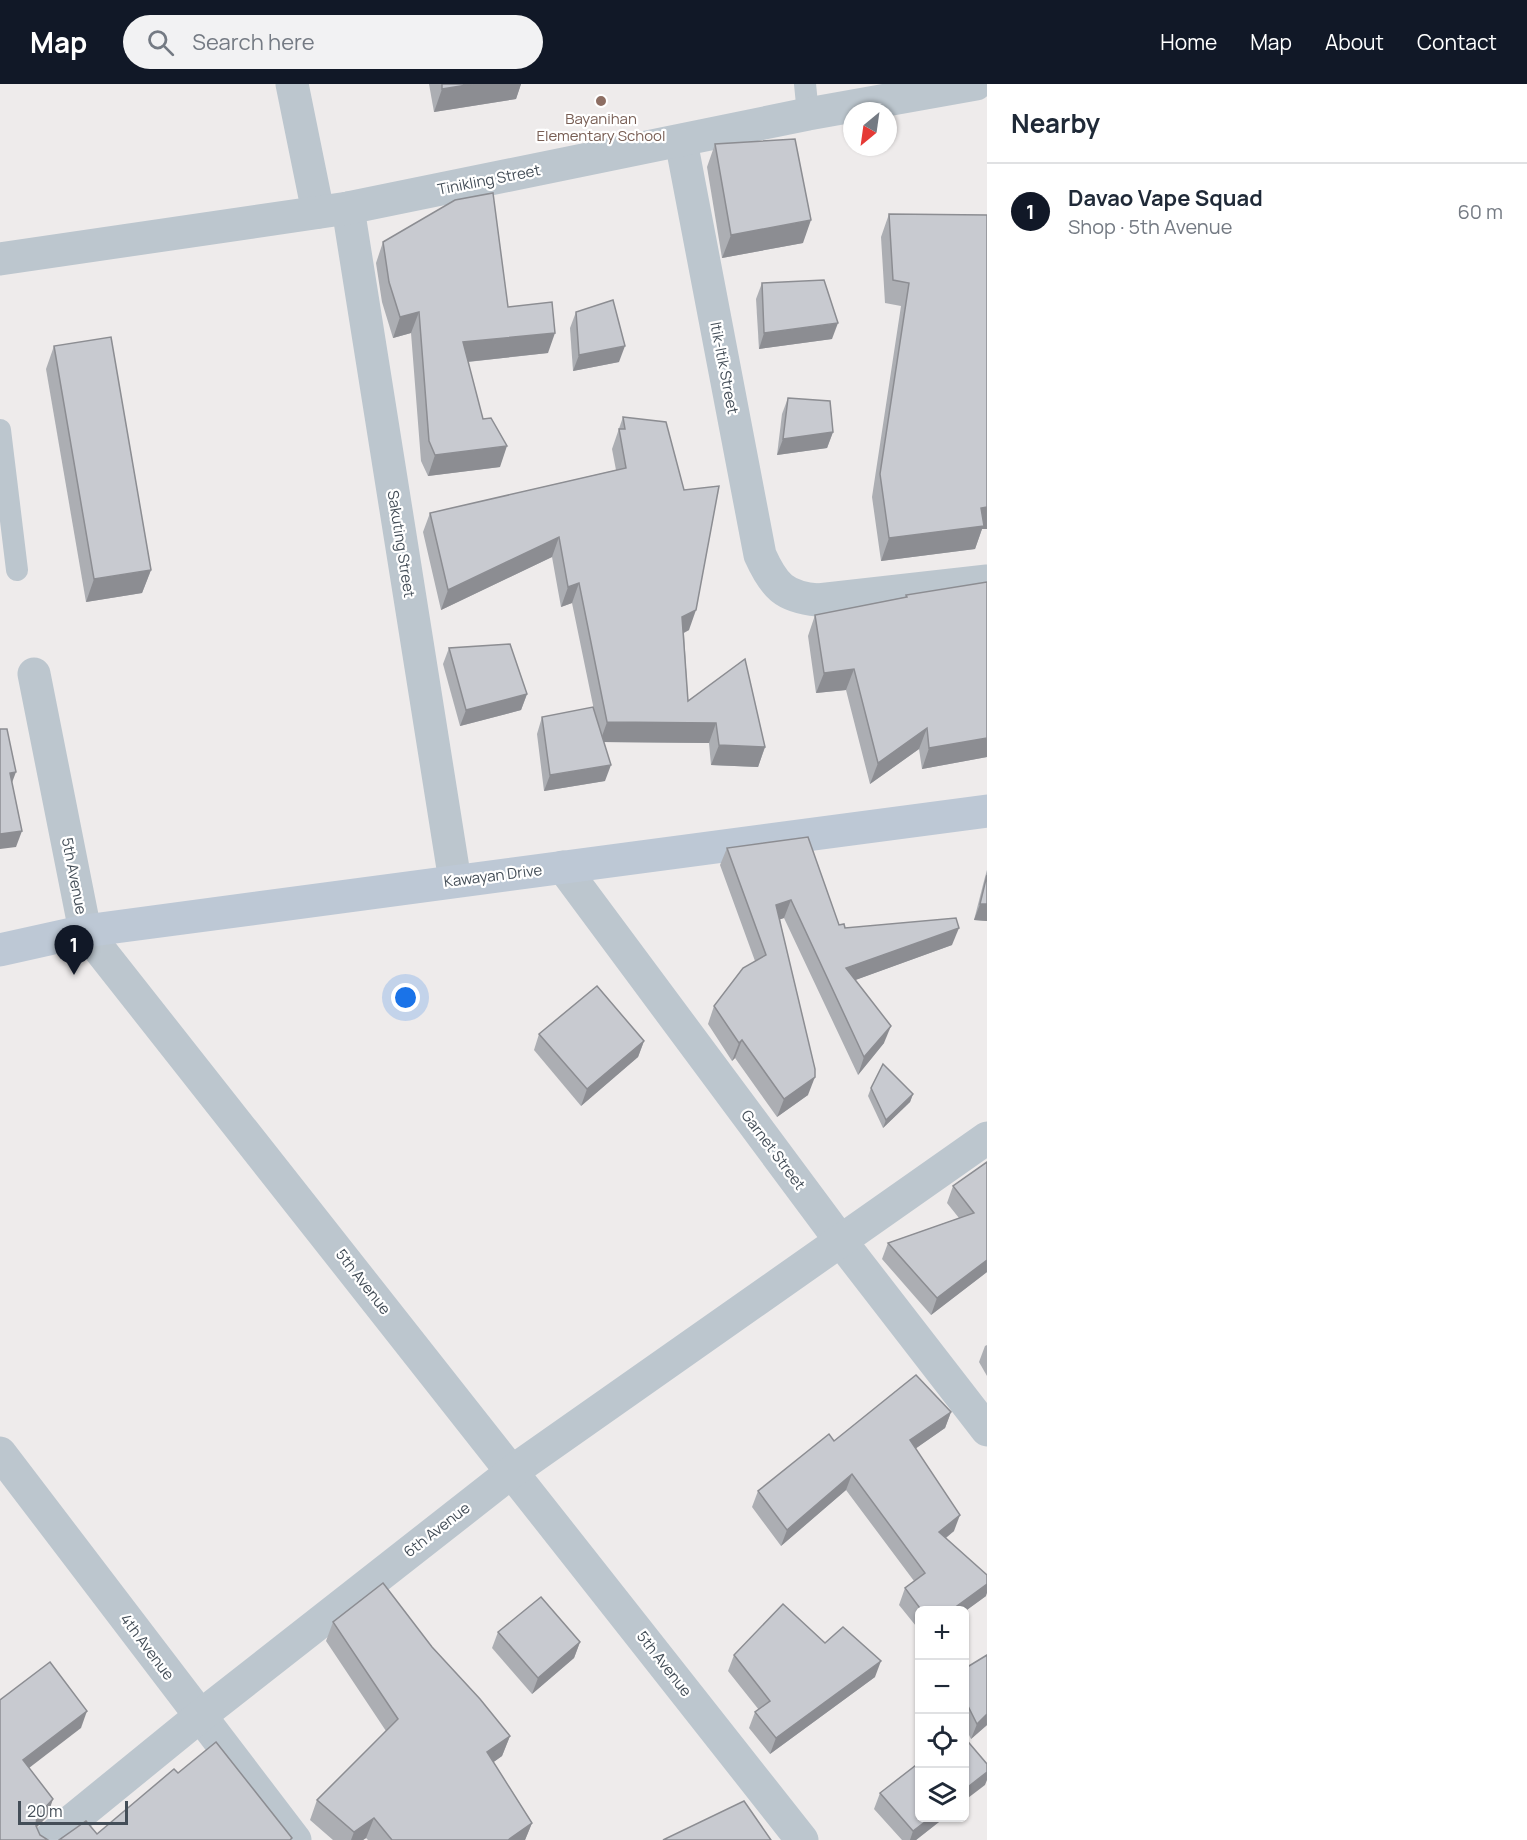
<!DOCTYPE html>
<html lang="en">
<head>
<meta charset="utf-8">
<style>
	body { margin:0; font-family:Manrope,sans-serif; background:#f2f2f3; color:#1f2937 }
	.controls { position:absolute; right:18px; bottom:18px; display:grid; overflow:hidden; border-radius:9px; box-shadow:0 2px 4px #0004 }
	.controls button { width:54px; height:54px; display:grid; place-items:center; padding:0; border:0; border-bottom:2px solid #e0e1e3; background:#fff; color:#1f2937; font:30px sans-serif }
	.compass { position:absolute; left:843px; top:18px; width:54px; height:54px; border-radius:50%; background:#fff; box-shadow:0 2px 4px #0004; rotate:209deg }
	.scale { position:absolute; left:18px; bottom:15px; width:110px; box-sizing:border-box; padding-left:6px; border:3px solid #444e58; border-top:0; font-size:16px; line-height:21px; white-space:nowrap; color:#444e58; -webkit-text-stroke:4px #fff; paint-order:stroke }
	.you { position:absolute; left:406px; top:914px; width:21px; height:21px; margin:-15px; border:4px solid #fff; border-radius:50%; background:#1a73e8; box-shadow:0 0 0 9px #1a73e833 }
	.badge { display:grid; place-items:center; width:39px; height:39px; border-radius:50%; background:#111827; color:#fff; font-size:20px; font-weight:700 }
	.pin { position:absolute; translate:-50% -50px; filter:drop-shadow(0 2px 3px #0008) }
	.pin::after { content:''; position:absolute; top:32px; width:21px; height:18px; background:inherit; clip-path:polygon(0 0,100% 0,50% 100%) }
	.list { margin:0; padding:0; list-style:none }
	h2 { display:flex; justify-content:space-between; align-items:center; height:78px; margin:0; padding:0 24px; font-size:26px }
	h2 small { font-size:20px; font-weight:400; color:#747a83 }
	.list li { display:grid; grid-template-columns:39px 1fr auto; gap:18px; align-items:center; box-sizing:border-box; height:96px; padding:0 24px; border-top:2px solid #e0e1e3 }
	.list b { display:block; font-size:22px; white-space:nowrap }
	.list p { margin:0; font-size:20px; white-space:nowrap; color:#747a83 }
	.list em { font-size:20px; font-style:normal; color:#747a83 }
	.icon { flex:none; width:33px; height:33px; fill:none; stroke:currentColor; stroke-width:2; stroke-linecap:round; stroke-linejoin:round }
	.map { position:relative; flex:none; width:987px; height:1756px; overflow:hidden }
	header { display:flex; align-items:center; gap:36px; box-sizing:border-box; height:84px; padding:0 30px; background:#111827; color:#fff }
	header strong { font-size:28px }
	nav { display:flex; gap:33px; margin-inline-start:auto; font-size:21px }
	.search { width:420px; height:54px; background:#f2f2f3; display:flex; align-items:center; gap:15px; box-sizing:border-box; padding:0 21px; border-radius:33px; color:#747a83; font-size:22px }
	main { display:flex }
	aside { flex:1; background:#fff }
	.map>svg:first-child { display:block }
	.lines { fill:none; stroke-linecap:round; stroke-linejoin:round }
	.lane { stroke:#bcc6ce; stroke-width:22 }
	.street { stroke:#bcc6ce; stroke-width:33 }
	.secondary { stroke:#bdc8d5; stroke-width:33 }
	.wall { fill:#acaeb3 }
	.shaded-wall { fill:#8c8d92 }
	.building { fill:#c8cad0; stroke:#8c8d92; stroke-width:1.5 }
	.education-dot { fill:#8d6e63; stroke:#fff; stroke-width:2 }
	.labels { text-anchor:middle; stroke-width:4.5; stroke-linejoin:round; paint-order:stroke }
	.education-label { font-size:15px; fill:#785e54; stroke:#fff }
	.street-label { font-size:15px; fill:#444e58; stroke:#fff }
</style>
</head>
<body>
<header>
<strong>Map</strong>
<div class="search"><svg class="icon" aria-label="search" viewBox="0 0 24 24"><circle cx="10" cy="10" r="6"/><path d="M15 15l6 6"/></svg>Search here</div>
<nav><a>Home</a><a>Map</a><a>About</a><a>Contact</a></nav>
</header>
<main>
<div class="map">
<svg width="987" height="1756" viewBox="0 0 987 1756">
	<rect width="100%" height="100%" fill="#eeebeb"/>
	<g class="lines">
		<!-- lane -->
		<g class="lane">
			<polyline points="805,0 808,30"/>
			<polyline points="0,346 17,486"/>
		</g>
		<!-- street -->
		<g class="street">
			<polyline points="292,0 318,128"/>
			<path d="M681,57l79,414c14,31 24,42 58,45l169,-19"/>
			<polyline points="348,124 455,797"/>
			<polyline points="0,175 348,124 808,30 976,0"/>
			<polyline points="34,590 85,847 802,1756"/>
			<polyline points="563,783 840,1156 987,1346"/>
			<polyline points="0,1369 295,1756"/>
			<polyline points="48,1756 199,1633 513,1387 987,1054"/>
		</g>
		<!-- secondary -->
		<polyline class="secondary" points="0,866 85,847 987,727"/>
	</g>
	<!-- wall -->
	<g class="wall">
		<polygon points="429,0 521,0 516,15 434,28"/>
		<polygon points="715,60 803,159 722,174 707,83"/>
		<polygon points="889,130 987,131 987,445 982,445 975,465 881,477 872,413 901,222 885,219 881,153"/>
		<polygon points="383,158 508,223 548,269 468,278 483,335 500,383 428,392 421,377 411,249 393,254 382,218 376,179"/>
		<polygon points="762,199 832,255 759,265 756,215"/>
		<polygon points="576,228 619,278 573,287 570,244"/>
		<polygon points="54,262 151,486 142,509 86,518 46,285"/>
		<polygon points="788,314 833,348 827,364 777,371 782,330"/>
		<polygon points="623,333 689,546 684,549 688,617 765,663 758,683 711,681 709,659 604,658 605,697 544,707 537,650 542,633 594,626 572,519 561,523 552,473 441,526 423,448 430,429 616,386 612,365"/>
		<polygon points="906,511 987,673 922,685 919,665 870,700 846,606 816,609 808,552 815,531 905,513"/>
		<polygon points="449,564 527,610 521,626 460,642 443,580"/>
		<polygon points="727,764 839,841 845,844 952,861 855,896 884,959 858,991 784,834 780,835 808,1011 777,1033 735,974 732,977 708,940 714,922 755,877 720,781"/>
		<polygon points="987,786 987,837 974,836 985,793"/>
		<polygon points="539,950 644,957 638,973 581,1022 534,966"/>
		<polygon points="871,1004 913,1010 910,1018 883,1044 868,1012"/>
		<polygon points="987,1078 987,1188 931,1231 882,1175 888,1159 959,1134 947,1119 953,1102"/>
		<polygon points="987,1261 987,1292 979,1278 985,1262"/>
		<polygon points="951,1328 945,1344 916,1364 954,1447 946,1454 986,1512 964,1528 964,1527 920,1527 920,1547 899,1521 905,1504 914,1497 846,1406 781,1462 752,1423 758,1407 834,1357"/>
		<polygon points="333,1538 432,1563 510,1652 502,1672 493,1678 532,1739 525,1756 368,1756 366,1754 363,1756 333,1756 310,1736 317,1716 386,1647 326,1557"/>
		<polygon points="498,1548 580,1558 574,1574 532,1610 492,1564"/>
		<polygon points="825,1559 875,1593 770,1670 749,1644 755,1628 759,1626 728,1587 734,1571"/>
		<polygon points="987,1571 987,1641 971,1655 964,1641 964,1585"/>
		<polygon points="880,1709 920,1734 944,1734 916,1756 902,1756 874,1725"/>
	</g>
	<!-- shaded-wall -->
	<g class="shaded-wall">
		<polygon points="473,0 521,0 516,15 434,28 442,5"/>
		<polygon points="811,136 803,159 722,174 731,151"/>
		<polygon points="419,228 411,249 393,254 400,233"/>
		<polygon points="838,239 832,255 759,265 764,249"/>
		<polygon points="555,249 548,269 456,279 463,258"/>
		<polygon points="625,262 619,278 573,287 579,271"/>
		<polygon points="833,348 827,364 777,371 783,355"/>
		<polygon points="507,362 500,383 428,392 435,371"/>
		<polygon points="987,423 987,445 982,445 975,465 881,477 889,454 981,424"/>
		<polygon points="559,453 552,473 441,526 448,506"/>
		<polygon points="151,486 142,509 86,518 94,495"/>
		<polygon points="579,499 572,519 561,523 568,503"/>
		<polygon points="696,526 689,546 675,553 682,533"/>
		<polygon points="854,585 846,606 816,609 824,589"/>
		<polygon points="527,610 521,626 460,642 466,626"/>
		<polygon points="607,638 716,639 709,659 600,658"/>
		<polygon points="927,644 919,665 870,700 878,679"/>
		<polygon points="987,654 987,673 922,685 929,664"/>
		<polygon points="719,661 765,663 758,683 711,681"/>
		<polygon points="611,681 605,697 544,707 550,691"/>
		<polygon points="16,688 10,704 10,689"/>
		<polygon points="22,747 16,763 0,765 0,750"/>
		<polygon points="791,816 784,834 770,839 776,821"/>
		<polygon points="980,820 987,820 987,837 974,836"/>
		<polygon points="959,844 952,861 839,902 846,884"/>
		<polygon points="891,942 884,959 858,991 864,973"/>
		<polygon points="742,956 735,974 732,977 739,959"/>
		<polygon points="644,957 638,973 581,1022 587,1005"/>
		<polygon points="815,993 808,1011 777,1033 784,1015"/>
		<polygon points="913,1010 910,1018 883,1044 886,1036"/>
		<polygon points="987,1176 987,1188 931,1231 937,1214"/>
		<polygon points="951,1328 945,1344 905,1372 910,1356"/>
		<polygon points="852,1390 846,1406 781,1462 787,1446"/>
		<polygon points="960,1431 954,1447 933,1464 939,1448"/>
		<polygon points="987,1500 987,1509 986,1512 964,1528 964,1527 950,1527"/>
		<polygon points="580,1558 574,1574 532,1610 538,1594"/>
		<polygon points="881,1577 875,1593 770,1670 776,1654"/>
		<polygon points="87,1627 81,1644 16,1694 23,1676"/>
		<polygon points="987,1630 987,1641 971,1655 977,1640"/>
		<polygon points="510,1652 502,1672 480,1688 487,1668"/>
		<polygon points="987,1688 987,1696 985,1701 964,1717 964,1706"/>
		<polygon points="53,1715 47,1733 30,1750 37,1732"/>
		<polygon points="374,1734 366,1754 363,1756 351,1756 354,1748"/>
		<polygon points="930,1734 944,1734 916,1756 910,1756 913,1747"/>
		<polygon points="532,1739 525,1756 508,1756"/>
	</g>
	<!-- building -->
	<g class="building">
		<polygon points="442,0 473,0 442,5"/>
		<polygon points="795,55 811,136 731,151 715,60"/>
		<polygon points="493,109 508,223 552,218 555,249 463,258 483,335 491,334 507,362 435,371 429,357 419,228 400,233 389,198 383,158 455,116"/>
		<polygon points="889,130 987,131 987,423 981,424 984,442 889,454 880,390 909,199 893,196"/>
		<polygon points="824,196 838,239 764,249 762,199"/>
		<polygon points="613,216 625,262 579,271 576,228"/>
		<polygon points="111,253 151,486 94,495 54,262"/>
		<polygon points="788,314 830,317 833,348 783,355"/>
		<polygon points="623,333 666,338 684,406 719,402 696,526 682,533 688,617 745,575 765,663 719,661 716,639 607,638 579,499 568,503 559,453 448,506 430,429 626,384 619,345 625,345"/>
		<polygon points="987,498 987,654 929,664 927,644 878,679 854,585 824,589 815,531 907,513 906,511"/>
		<polygon points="510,560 527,610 466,626 449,564"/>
		<polygon points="593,623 611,681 550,691 542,633"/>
		<polygon points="0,645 7,645 16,688 10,689 22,747 0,750"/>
		<polygon points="808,753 839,841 844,840 845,844 956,834 959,844 846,884 891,942 864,973 791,816 776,821 815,985 815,993 784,1015 742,956 739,959 714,922 743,884 766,871 727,764"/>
		<polygon points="987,791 987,820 980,820"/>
		<polygon points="597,902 644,957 587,1005 539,950"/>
		<polygon points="883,980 913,1010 886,1036 871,1004"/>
		<polygon points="987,1078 987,1176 937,1214 888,1159 974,1129 953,1102"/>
		<polygon points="916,1291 951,1328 910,1356 960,1431 939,1448 987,1491 987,1500 950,1527 922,1527 905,1504 925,1489 852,1390 787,1446 758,1407 829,1350 834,1357"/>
		<polygon points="383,1499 432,1563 480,1615 510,1652 487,1668 532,1739 508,1756 392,1756 374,1734 354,1748 317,1716 398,1635 333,1538"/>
		<polygon points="541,1513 580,1558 538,1594 498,1548"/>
		<polygon points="783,1520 825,1559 843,1543 881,1577 776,1654 755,1628 770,1617 734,1571"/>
		<polygon points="987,1571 987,1630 977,1640 964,1614 964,1585"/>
		<polygon points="50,1578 87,1627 23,1676 53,1715 37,1732 36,1742 40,1751 48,1756 0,1756 0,1616"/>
		<polygon points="964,1653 987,1680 987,1688 964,1706"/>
		<polygon points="216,1658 292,1754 290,1756 59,1756 86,1737 97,1750 174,1685 178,1689"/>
		<polygon points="920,1678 920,1734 930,1734 913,1747 880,1709"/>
		<polygon points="744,1717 771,1756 663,1756"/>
	</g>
	<!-- markers -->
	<circle class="education-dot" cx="601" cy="17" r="6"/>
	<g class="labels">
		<!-- education labels -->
		<g class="education-label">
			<text x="601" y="40">Bayanihan<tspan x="601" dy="17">Elementary School</tspan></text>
		</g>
		<!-- street labels -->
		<g class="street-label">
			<text transform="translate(489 96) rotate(-11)" y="5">Tinikling Street</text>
			<text transform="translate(724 284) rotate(79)" y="5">Itik-Itik Street</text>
			<text transform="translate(401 460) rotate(81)" y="5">Sakuting Street</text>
			<text transform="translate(74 792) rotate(79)" y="5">5th Avenue</text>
			<text transform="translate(493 792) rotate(-7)" y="5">Kawayan Drive</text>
			<text transform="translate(773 1066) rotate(53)" y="5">Garnet Street</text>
			<text transform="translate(363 1198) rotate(52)" y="5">5th Avenue</text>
			<text transform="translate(437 1446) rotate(-38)" y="5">6th Avenue</text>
			<text transform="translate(147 1563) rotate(53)" y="5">4th Avenue</text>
			<text transform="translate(664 1580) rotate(52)" y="5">5th Avenue</text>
		</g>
	</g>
</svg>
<div class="controls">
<button>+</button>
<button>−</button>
<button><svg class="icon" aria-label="locate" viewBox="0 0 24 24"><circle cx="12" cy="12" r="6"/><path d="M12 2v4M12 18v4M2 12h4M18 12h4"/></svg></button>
<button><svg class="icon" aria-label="layers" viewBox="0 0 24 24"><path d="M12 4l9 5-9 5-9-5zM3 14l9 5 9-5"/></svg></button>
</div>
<svg class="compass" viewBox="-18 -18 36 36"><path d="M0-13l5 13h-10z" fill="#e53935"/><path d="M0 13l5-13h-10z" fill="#747a83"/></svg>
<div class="scale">20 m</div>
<div class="you"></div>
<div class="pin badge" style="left:74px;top:891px">1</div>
</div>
<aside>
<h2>Nearby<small></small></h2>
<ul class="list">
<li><span class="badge">1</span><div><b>Davao Vape Squad</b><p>Shop · 5th Avenue</p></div><em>60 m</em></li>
</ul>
</aside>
</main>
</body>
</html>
